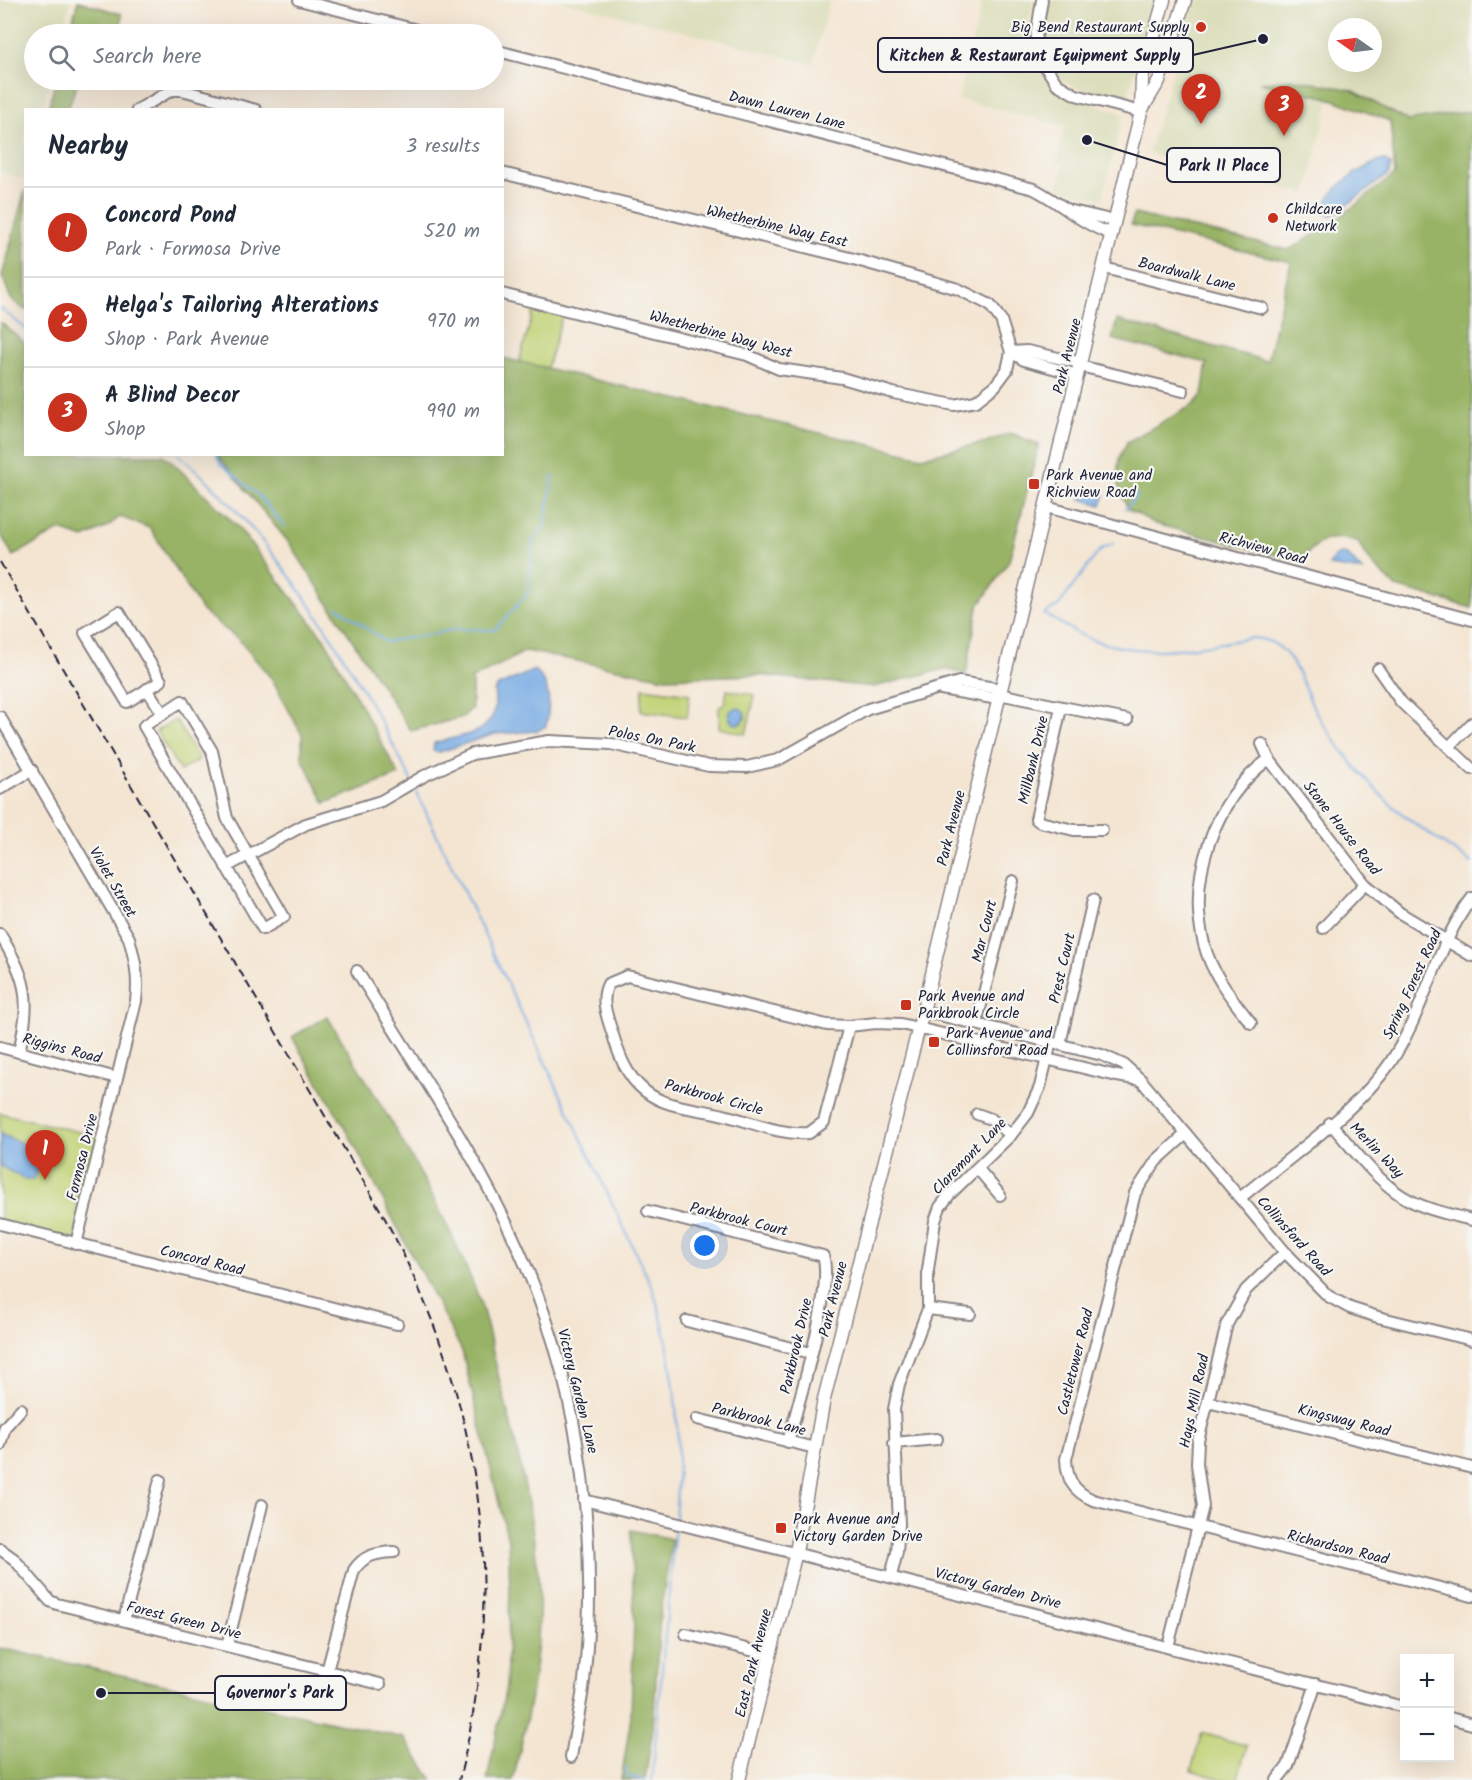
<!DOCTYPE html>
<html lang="en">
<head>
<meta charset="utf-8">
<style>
	body { margin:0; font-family:Kalam,sans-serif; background:#f6f6f7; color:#1f2937 }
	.controls { position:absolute; right:18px; bottom:18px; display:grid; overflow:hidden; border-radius:0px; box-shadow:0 6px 24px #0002 }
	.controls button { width:54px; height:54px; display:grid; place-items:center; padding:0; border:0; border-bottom:2px solid #e0e1e3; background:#fff; color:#1f2937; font:30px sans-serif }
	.compass { position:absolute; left:1328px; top:18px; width:54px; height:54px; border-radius:50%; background:#fff; box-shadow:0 6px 24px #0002; rotate:284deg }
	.you { position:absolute; left:705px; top:1246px; width:21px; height:21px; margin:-15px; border:4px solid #fff; border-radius:50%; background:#1a73e8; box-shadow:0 0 0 9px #1a73e833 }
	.badge { display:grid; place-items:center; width:39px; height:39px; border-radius:50%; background:#c8321e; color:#fff; font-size:20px; font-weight:700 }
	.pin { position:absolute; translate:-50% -50px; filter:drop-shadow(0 2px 3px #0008) }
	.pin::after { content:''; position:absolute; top:32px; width:21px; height:18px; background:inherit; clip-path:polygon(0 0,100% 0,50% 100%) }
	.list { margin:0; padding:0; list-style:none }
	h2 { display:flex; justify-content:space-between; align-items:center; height:78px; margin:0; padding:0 24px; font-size:26px }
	h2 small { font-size:20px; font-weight:400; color:#747a83 }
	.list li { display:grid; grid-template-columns:39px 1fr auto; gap:18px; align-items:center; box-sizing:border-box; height:90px; padding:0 24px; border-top:2px solid #e0e1e3 }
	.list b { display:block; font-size:22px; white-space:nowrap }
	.list p { margin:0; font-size:20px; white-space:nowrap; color:#747a83 }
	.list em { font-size:20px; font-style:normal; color:#747a83 }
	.icon { flex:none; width:33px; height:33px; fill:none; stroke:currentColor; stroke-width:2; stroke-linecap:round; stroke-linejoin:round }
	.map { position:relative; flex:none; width:1472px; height:1780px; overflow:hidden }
	.search { position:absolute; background:#fff; box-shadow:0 6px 24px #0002; left:24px; top:24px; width:480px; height:66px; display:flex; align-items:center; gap:15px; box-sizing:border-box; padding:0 21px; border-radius:33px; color:#747a83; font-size:22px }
	.panel { position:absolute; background:#fff; box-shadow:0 6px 24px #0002; left:24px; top:108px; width:480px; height:348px; border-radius:0px }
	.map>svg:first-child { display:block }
	.built { fill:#dcdebc; fill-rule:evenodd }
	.green { fill:#c0d173; stroke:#717a57; stroke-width:1.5 }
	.forest { fill:#98b365; stroke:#5d6a50; stroke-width:1.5 }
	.water { fill:#76aae3; stroke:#4c668f; stroke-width:1.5 }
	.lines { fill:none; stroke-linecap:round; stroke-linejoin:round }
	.stream { stroke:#76aae3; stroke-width:2 }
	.minor-casing { stroke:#8b8486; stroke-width:14 }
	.major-casing { stroke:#8b8486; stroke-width:15 }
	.minor { stroke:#fff; stroke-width:10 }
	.major { stroke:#fff; stroke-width:12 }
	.rail { stroke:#22223b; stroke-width:2; stroke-dasharray:9 4.5; stroke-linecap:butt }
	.poi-dot { fill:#c8321e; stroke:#f6f6f2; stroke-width:2 }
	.labels { text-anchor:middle; stroke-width:4.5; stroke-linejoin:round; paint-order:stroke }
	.poi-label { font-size:15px; fill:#22223b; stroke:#f6f6f2; text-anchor:start }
	.street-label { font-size:15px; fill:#22223b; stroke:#f6f6f2 }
	.leader { fill:none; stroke:#22223b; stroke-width:2 }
	.callout-dot { fill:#22223b; stroke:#f6f6f2; stroke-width:2 }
	.callout { fill:#f6f6f2; stroke:#22223b; stroke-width:2 }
	.callout-label { font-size:16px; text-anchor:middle; font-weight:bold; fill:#22223b }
</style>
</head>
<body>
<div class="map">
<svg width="1472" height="1780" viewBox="0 0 1472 1780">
	<rect width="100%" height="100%" fill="#f6f6f2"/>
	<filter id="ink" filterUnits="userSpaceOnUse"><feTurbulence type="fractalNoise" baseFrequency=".0167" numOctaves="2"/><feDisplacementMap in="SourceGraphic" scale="12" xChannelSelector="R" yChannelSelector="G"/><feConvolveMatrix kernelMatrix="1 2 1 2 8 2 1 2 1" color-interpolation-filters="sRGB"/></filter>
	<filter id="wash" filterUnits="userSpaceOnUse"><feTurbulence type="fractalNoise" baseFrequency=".008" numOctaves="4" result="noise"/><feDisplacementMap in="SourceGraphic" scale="24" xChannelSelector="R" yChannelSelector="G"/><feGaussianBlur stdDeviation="1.35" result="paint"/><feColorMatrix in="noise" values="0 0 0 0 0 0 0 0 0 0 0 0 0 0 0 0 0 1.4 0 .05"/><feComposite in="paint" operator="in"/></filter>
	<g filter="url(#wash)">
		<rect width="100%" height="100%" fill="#f4e5d2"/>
		<!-- built -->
		<g class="built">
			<polygon points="0,0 71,0 62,34 34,34 34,80 50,80 42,109 26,110 24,179 0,172"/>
			<polygon points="557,0 830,0 813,64"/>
			<polygon points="983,0 1034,0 1029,20 1029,43 1044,77 1056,92 1119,112 1123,116 1102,199 1058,188 1064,164 1057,162 1065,126 958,99"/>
			<polygon points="1050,0 1154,0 1127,100 1093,94 1073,86 1061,80 1052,69 1044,55 1042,39"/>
			<path d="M1195,0h277v109l-62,12 -37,-22 -18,-6 -23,-3 -26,104 -158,-41zM1337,27h36v36h-36z"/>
		</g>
		<!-- green -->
		<g class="green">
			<polygon points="536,303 564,310 547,368 519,362"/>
			<polygon points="643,688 690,694 687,717 641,711"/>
			<polygon points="727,690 755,695 746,734 719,728 719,708 725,702"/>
			<polygon points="176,720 199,760 180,771 156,731"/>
			<polygon points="0,1113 100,1137 74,1241 0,1222"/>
			<polygon points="1202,1733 1247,1746 1237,1780 1225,1780 1191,1770"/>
		</g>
		<!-- forest -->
		<g class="forest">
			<polygon points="78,1 122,14 120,34 69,34"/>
			<path d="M1295,79l57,11 56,31 64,-10v497l-76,-21 -24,-23 -15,-23c-30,-7 -36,-1 -58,20l-143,-37 -28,-15 -9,-20 -2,-14 2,-16 8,-17 66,-37 9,-10 5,-32 -95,-24 5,-19 150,41 24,-99 -160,-37 3,-11 155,36 41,-25 65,-51 -5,-53 -64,-24 -67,-14z"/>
			<polygon points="56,80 78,80 68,109 48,109"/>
			<polygon points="25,190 26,310 25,310 11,299 2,276"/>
			<polygon points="0,322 25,343 26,454 163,455 173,463 238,527 325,640 399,775 325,803 302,758 302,735 272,679 238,639 202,611 150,528 120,517 105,528 84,538 60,530 13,556 0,533"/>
			<polygon points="503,358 922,457 986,442 1011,433 1039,445 1009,561 978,607 966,674 944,669 874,687 758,675 665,678 526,651 472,679 472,708 463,717 411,731 290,544 217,455 502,454"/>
			<path d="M327,1016c53,87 109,175 147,270 13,30 18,65 26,96 17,63 32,127 38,192 6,69 -9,140 -25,206h-26l19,-93 4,-97 -2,-50 -46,-189 -115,-220 -55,-94z"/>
			<polygon points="631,1530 672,1539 660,1614 653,1728 645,1780 621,1780 631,1717 634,1616"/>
			<polygon points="0,1648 404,1738 433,1780 0,1780"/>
		</g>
		<!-- water -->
		<g class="water">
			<path d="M1384,160l7,5 -2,9 -56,41h-6c-11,-21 40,-52 57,-55z"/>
			<polygon points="1084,489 1105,495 1101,505 1081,499"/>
			<polygon points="1341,554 1348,555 1362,571 1329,566 1334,557"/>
			<path d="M534,670c18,14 16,36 12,56l-9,5 -42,3 -55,18 -7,-1 1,-8c32,-9 68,-9 60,-52l4,-5z"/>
			<circle cx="737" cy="716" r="8"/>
			<polygon points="0,1134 35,1149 41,1154 41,1165 33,1180 24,1179 0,1166"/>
		</g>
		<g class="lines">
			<!-- stream -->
			<g class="stream">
				<polyline points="0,308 26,329"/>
				<path d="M178,454c100,85 175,210 233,326"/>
				<polyline points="216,454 221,464 259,496 285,527"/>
				<polyline points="1125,509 1138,494"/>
				<polyline points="337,607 386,642 458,629 495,630 528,593 532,542 545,525 553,476"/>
				<path d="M1044,614c14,7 29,18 44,24 53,21 109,10 163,0 47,1 49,51 69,81 20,31 52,71 81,94 22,18 47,33 71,50"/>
				<polyline points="1044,614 1059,605 1097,554 1103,548 1113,544"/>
				<path d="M413,785l239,502c25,75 30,155 23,233"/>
				<polyline points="626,1767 626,1776 646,1780"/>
				<polyline points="652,1780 675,1526"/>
			</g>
		</g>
	</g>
	<g filter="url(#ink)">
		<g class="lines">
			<!-- minor casing -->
			<g class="minor-casing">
				<g id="minor">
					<polyline points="299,0 433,34"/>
					<polyline points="1042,0 1035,43 1042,62 1057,84 1076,95 1141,112"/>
					<path d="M494,50l540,139c28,14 48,36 78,45"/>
					<polyline points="137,110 172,90 182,90 256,110"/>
					<polyline points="502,173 850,258 958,289 990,305 1001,320 1011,352 1007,370 995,386 976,401 954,405 893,393 842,378 779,369 747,355 502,294"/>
					<polyline points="1072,211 1115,221"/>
					<polyline points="1104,268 1262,308"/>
					<polyline points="1011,352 1027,351 1081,363"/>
					<polyline points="1011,352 1024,360 1078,375"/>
					<polyline points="1080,366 1183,391"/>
					<polyline points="1046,507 1472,620"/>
					<polygon points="119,612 161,681 127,702 85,633"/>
					<polyline points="1378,669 1401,702 1472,769"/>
					<polyline points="147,689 163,714"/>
					<polyline points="941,689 998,699"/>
					<polyline points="999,694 1127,720"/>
					<polygon points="182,701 212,751 227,818 284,917 263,929 144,726"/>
					<polyline points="1061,708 1036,819 1040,822 1074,830 1102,830"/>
					<path d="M0,717l129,221c6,22 10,40 7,63l-60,243"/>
					<polyline points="1262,744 1269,759 1365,884 1400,913 1472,956"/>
					<polyline points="1449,747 1472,723"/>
					<polyline points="0,789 32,770"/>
					<polyline points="226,867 306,824 381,801 424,776 472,754 549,741 611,744 709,766 747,767 778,760 868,709 959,682 1001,689"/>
					<polyline points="1323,928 1365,884"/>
					<path d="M0,934c28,48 31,64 19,118"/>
					<path d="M357,971c60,97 127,194 171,300 53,128 71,273 56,410 -3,25 -9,51 -13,76"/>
					<path d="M627,976l200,49 22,1 -25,96 -15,11c-30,2 -57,-11 -85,-18 -26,-7 -57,-6 -79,-24 -19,-15 -26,-36 -33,-59 -5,-16 -12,-32 -4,-48z"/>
					<polyline points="923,1011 1102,1055 1124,1065 1141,1080 1285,1252 1328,1296 1350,1308 1378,1317 1472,1340"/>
					<path d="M1251,1023c-19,-24 -39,-48 -47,-79 -17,-66 10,-145 65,-185"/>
					<polyline points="976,1024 1013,881"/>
					<polyline points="849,1026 876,1023 901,1024 1117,1076 1141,1080"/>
					<polyline points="1060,1044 1093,900"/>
					<polyline points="0,1047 117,1078"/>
					<polyline points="977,1114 991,1119 1011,1135"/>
					<path d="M1330,1123c22,24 44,55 72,73 21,13 46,18 70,24"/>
					<path d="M1186,1134l-30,27 -21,32 -69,266c1,21 7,32 27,41l379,96"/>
					<polyline points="978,1169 1000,1195"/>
					<path d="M1240,1198c46,-38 117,-87 150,-135 34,-50 47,-120 82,-165"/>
					<path d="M648,1211l175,45c11,32 -25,148 -35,186"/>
					<polyline points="0,1224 397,1324"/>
					<polyline points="928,1309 970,1314"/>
					<polyline points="687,1321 811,1353"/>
					<polyline points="1208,1402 1472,1468"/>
					<polyline points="697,1419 815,1448"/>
					<polyline points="894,1443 937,1439"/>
					<polyline points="0,1445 5,1427 21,1409"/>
					<polyline points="584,1500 1404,1707"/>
					<polyline points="0,1549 14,1559 50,1601 57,1604 380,1684"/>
					<polyline points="891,1576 897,1552 899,1524 894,1409 899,1384 928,1309 928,1270 935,1221 940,1207 950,1194 1011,1135 1028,1113 1040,1087 1051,1042"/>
					<polyline points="124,1620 160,1480"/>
					<polyline points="686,1634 770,1655"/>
					<polyline points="227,1646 262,1505"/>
					<polyline points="1168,1647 1203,1506 1197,1464 1198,1441 1227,1324 1246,1290 1285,1252"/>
					<path d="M327,1671l27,-101c10,-15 22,-17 40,-18"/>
					<polyline points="1450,1718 1472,1724"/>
					<polyline points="1277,1780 1288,1766 1316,1684"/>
				</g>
			</g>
			<!-- major casing -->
			<g class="major-casing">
				<g id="major">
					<polyline points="1141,111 1159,81 1185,0"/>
					<polyline points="739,1780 796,1552 824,1399 923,1011 1141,112 1142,78 1164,0"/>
				</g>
			</g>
			<!-- minor -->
			<use href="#minor" class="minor"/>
			<!-- major -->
			<use href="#major" class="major"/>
			<!-- rail -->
			<path class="rail" d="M0,562l382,651c98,181 128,365 77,567"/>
		</g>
	</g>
	<!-- markers -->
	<g class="poi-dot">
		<circle cx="1201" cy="27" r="6"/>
		<circle cx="1273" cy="218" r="6"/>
		<rect x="1028" y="478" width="12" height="12" rx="3"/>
		<rect x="900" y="999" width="12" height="12" rx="3"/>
		<rect x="928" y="1036" width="12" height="12" rx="3"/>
		<rect x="775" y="1522" width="12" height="12" rx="3"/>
	</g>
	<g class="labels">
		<!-- poi labels -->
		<g class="poi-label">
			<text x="1189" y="32" text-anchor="end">Big Bend Restaurant Supply</text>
			<text x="1285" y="214">Childcare<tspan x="1285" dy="17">Network</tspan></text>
			<text x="1046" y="480">Park Avenue and<tspan x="1046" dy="17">Richview Road</tspan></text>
			<text x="918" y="1001">Park Avenue and<tspan x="918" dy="17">Parkbrook Circle</tspan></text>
			<text x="946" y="1038">Park Avenue and<tspan x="946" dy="17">Collinsford Road</tspan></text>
			<text x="793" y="1524">Park Avenue and<tspan x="793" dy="17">Victory Garden Drive</tspan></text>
		</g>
		<!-- street labels -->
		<g class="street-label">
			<text transform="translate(787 110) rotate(14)" y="5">Dawn Lauren Lane</text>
			<text transform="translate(777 226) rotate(13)" y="5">Whetherbine Way East</text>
			<text transform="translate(1187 274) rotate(14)" y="5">Boardwalk Lane</text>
			<text transform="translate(721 334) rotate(15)" y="5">Whetherbine Way West</text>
			<text transform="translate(1067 356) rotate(-76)" y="5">Park Avenue</text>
			<text transform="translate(1263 548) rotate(15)" y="5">Richview Road</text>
			<text transform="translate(652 739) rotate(11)" y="5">Polos On Park</text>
			<text transform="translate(1033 760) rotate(-77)" y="5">Millbank Drive</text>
			<text transform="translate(951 828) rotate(-76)" y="5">Park Avenue</text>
			<text transform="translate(1342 828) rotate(52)" y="5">Stone House Road</text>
			<text transform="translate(113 882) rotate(60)" y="5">Violet Street</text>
			<text transform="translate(984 931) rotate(-76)" y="5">Mar Court</text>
			<text transform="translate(1062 968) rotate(-77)" y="5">Prest Court</text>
			<text transform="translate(1412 984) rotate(-65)" y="5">Spring Forest Road</text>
			<text transform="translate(62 1048) rotate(15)" y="5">Riggins Road</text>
			<text transform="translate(714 1097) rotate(15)" y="5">Parkbrook Circle</text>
			<text transform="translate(1377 1150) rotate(46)" y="5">Merlin Way</text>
			<text transform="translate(969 1156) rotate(-46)" y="5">Claremont Lane</text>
			<text transform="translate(82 1157) rotate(-76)" y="5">Formosa Drive</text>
			<text transform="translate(739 1219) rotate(14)" y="5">Parkbrook Court</text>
			<text transform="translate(1294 1236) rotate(48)" y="5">Collinsford Road</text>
			<text transform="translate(202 1260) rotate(14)" y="5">Concord Road</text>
			<text transform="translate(833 1299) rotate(-76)" y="5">Park Avenue</text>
			<text transform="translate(796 1346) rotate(-77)" y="5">Parkbrook Drive</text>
			<text transform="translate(1075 1362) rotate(-76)" y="5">Castletower Road</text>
			<text transform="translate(578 1391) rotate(76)" y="5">Victory Garden Lane</text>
			<text transform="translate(1194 1401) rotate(-78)" y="5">Hays Mill Road</text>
			<text transform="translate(759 1419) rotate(14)" y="5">Parkbrook Lane</text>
			<text transform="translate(1344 1420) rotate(14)" y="5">Kingsway Road</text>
			<text transform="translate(1338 1547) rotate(14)" y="5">Richardson Road</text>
			<text transform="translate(998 1588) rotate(14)" y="5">Victory Garden Drive</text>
			<text transform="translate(184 1620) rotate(14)" y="5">Forest Green Drive</text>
			<text transform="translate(753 1663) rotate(-76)" y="5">East Park Avenue</text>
		</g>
	</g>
	<!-- callouts -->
	<path class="leader" d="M1263 39L1193 55M1087 140L1167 165M101 1693L215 1693"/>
	<g class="callout-dot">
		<circle cx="1263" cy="39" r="6"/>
		<circle cx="1087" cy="140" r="6"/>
		<circle cx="101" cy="1693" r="6"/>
	</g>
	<g class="callout">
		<rect x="878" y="38" width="315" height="34" rx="6"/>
		<rect x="1167" y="148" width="113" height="34" rx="6"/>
		<rect x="215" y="1676" width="131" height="34" rx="6"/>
	</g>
	<g class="callout-label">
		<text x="1035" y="61">Kitchen &amp; Restaurant Equipment Supply</text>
		<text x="1224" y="171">Park II Place</text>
		<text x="280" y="1698">Governor's Park</text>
	</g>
</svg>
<div class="controls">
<button>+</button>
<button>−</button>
</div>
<svg class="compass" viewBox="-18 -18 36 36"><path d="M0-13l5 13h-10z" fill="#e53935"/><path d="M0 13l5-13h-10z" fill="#747a83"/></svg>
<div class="you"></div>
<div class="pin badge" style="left:45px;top:1180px">1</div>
<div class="pin badge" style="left:1201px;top:124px">2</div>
<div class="pin badge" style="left:1284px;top:136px">3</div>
<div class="search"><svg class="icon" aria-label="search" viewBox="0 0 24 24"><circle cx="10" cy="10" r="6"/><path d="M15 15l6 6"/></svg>Search here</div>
<section class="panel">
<h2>Nearby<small>3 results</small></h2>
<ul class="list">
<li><span class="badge">1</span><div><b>Concord Pond</b><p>Park · Formosa Drive</p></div><em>520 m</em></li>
<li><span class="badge">2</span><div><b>Helga's Tailoring Alterations</b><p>Shop · Park Avenue</p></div><em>970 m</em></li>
<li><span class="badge">3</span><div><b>A Blind Decor</b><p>Shop</p></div><em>990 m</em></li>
</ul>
</section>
</div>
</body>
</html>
